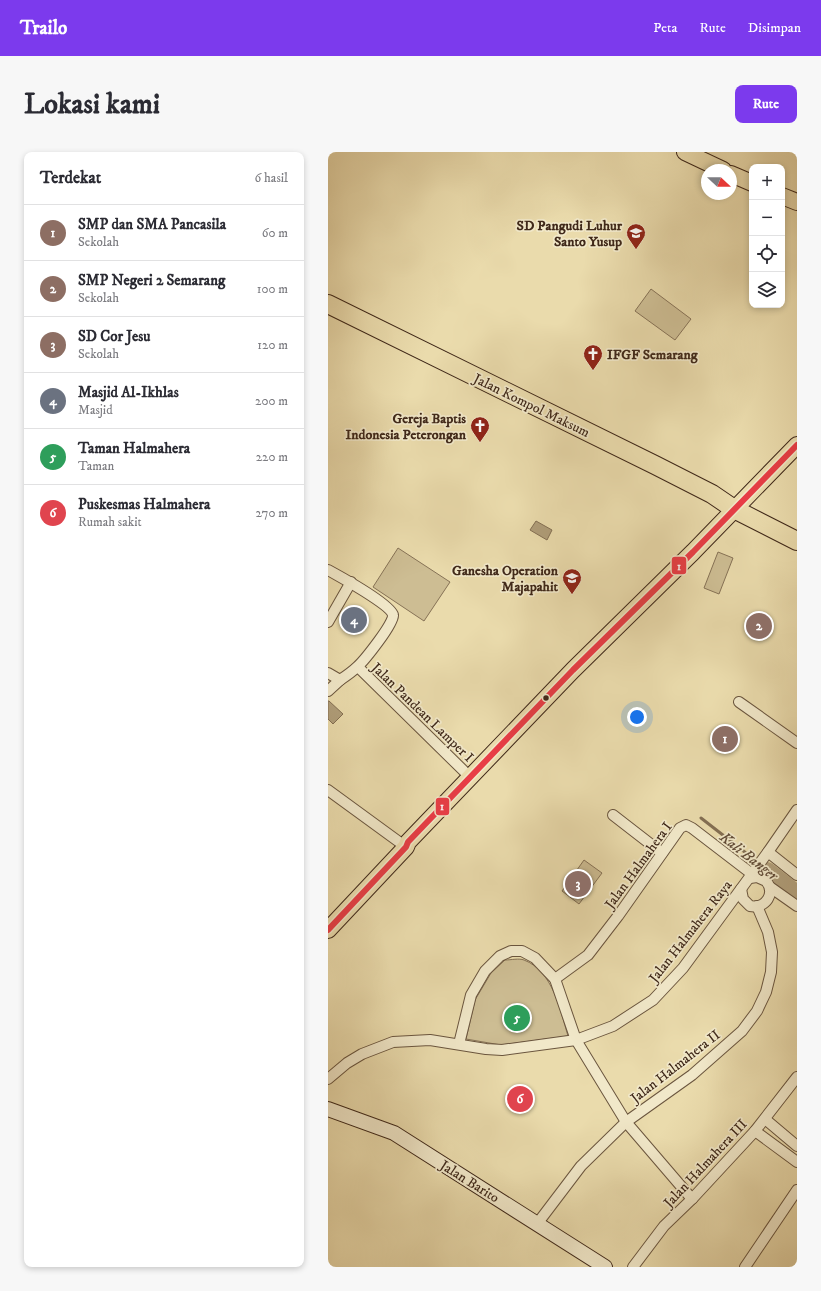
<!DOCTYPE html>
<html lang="id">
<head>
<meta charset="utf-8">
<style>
	body { margin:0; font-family:"IM FELL DW Pica",serif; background:#f7f7f7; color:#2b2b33 }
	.controls { position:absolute; right:12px; top:12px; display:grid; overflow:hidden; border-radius:8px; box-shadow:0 2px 6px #0003 }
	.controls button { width:36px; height:36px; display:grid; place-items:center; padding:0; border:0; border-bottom:1px solid #e1e1e2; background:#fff; color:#2b2b33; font:20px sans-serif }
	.compass { position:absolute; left:373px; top:12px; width:36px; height:36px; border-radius:50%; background:#fff; box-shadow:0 2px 6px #0003; rotate:112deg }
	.you { position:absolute; left:309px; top:565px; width:14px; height:14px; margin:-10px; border:3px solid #fff; border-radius:50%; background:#1a73e8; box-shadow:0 0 0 6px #1a73e833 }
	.badge { display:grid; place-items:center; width:26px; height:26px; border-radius:50%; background:#7c3aed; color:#fff; font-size:13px; font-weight:700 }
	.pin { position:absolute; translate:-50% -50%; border:2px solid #fff; box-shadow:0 1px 4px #0006 }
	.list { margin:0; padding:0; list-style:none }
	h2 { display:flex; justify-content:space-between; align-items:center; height:52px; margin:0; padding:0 16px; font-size:17px }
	h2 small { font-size:13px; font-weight:400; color:#7c7c81 }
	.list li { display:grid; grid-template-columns:26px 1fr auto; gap:12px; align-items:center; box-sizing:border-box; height:56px; padding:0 16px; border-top:1px solid #e1e1e2 }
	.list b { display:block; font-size:15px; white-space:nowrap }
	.list p { margin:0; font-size:13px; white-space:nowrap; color:#7c7c81 }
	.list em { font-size:13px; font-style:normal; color:#7c7c81 }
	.icon { flex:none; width:22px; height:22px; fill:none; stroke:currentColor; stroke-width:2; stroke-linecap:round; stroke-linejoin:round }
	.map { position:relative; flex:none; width:469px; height:1115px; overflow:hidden; border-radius:8px }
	header { display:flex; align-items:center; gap:24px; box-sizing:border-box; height:56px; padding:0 20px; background:#7c3aed; color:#fff }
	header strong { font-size:19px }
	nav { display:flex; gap:22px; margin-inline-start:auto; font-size:14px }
	.intro { display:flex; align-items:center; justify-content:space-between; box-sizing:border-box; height:96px; padding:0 24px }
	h1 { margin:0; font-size:28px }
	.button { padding:10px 18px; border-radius:8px; background:#7c3aed; color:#fff; font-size:14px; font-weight:700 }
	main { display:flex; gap:24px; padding:0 24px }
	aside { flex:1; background:#fff; border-radius:8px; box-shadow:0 2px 6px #0003 }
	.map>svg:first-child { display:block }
	.green { fill:#cdbd93; stroke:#867256 }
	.water { fill:#b09e7a; stroke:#836f53 }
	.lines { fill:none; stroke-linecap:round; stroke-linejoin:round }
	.stream { stroke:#836f53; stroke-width:3 }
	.river { stroke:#b09e7a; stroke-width:18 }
	.street-casing { stroke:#6a553e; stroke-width:12 }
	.secondary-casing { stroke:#3f2819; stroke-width:16 }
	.primary-casing { stroke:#3f2819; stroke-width:18 }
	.highway-casing { stroke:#3f2819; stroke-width:20 }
	.street { stroke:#f1e8c9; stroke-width:10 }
	.secondary { stroke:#f1e8c9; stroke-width:14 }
	.primary { stroke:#eadbac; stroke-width:16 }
	.highway { stroke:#eadbac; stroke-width:18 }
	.bus-1-casing { stroke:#f1e8c9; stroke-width:9 }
	.bus-1 { stroke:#e83d46; stroke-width:6 }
	.bus-dot { fill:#3f2819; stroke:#f1e8c9; stroke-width:1.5 }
	.labels { text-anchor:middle; stroke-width:3.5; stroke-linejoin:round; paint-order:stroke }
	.poi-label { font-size:14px; font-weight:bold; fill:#3f2819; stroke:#f1e8c9; text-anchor:end }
	.street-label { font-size:14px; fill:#3f2819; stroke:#f1e8c9 }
	.water-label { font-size:15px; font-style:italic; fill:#614b36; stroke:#f1e8c9 }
	.line-badge { stroke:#f1e8c9; stroke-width:1.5 }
	.badge-label { font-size:11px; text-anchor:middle; font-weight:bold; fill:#fff }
</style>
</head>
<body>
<header>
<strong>Trailo</strong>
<nav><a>Peta</a><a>Rute</a><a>Disimpan</a></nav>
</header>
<div class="intro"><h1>Lokasi kami</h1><a class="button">Rute</a></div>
<main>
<aside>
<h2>Terdekat<small>6 hasil</small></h2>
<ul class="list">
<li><span class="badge" style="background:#8d6e63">1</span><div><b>SMP dan SMA Pancasila</b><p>Sekolah</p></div><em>60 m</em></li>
<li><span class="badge" style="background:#8d6e63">2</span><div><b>SMP Negeri 2 Semarang</b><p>Sekolah</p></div><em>100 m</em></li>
<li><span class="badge" style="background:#8d6e63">3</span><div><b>SD Cor Jesu</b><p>Sekolah</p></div><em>120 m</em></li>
<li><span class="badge" style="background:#6b7280">4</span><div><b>Masjid Al-Ikhlas</b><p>Masjid</p></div><em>200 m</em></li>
<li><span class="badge" style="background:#2e9e5b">5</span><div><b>Taman Halmahera</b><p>Taman</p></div><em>220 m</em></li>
<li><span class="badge" style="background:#e0444e">6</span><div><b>Puskesmas Halmahera</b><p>Rumah sakit</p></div><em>270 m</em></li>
</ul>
</aside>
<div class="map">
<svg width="469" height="1115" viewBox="0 0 469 1115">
	<rect width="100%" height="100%" fill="#eadbac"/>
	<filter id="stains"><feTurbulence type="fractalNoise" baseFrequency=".005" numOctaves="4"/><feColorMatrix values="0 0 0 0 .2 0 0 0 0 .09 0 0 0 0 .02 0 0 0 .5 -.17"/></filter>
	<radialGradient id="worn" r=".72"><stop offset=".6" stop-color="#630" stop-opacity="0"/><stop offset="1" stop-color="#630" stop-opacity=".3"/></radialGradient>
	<!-- green -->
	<g class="green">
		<polygon points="323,137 363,167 347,188 307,159"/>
		<polygon points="70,396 122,430 96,469 45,435"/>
		<polygon points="390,400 405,406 391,442 376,436"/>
		<polygon points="256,708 274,721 251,752 234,739"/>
		<path d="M177,808c6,0 14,-2 19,0 29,11 36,50 44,76l-67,9 -35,-6 9,-39 16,-27z"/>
	</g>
	<!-- water -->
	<g class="water">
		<polygon points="208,369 224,378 219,388 202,378"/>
		<polygon points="0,549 1,549 15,562 5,572 0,567"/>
	</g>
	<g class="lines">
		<!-- stream -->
		<polyline class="stream" points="373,666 418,701 439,719"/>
		<!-- river -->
		<polyline class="river" points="439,719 469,742"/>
		<!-- street casing -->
		<g class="street-casing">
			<g id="street">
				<path d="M0,418c11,6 63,35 65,45 2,7 -29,46 -36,52 -5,5 -11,9 -17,13l-12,-7"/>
				<polyline points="0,470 23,430"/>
				<polyline points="30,515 142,625"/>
				<polyline points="0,539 12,528"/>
				<polyline points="411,550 469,591"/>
				<polyline points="0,638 78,695"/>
				<polyline points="285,663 334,701"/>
				<polyline points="440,700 469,723"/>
				<polyline points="442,735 469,754"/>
				<path d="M413,737l2,10 7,7c16,3 26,-13 16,-25l-9,-4 -7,1"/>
				<polyline points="227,827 260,803 290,764 352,676 358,673 364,676 424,722"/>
				<polyline points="131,892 143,843 157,819 172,804 183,799 194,799 207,806 227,827 248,888 298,970 364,1047"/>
				<polyline points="0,927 19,911 34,902 65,890 102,888 158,897 174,898 248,888 285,874 325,848 355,816 440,700 469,658"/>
				<polyline points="437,967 469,994"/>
				<polyline points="427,979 469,1010"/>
				<polyline points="209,1072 253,1014 298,970 364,923 414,879 429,859 438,840 443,820 444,800 440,780 429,754"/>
				<polyline points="305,1115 336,1074 364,1047 427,979 469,925"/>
				<polyline points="417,1115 469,1038"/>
			</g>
		</g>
		<!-- secondary casing -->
		<g class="secondary-casing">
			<polyline id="secondary" points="0,957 66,981 277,1115"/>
		</g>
		<!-- primary casing -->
		<g class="primary-casing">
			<g id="primary">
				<polyline points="357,0 395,18"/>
				<polyline points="403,22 424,31"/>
				<polyline points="454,44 469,50"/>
				<polyline points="0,778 78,695 80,690 245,518 365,400 469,293"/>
			</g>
		</g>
		<!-- highway casing -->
		<g class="highway-casing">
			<polyline id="highway" points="0,152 327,313 384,342 406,357 469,389"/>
		</g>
		<!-- street -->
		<use href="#street" class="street"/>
		<!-- secondary -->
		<use href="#secondary" class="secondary"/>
		<!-- primary -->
		<use href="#primary" class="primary"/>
		<!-- highway -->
		<use href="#highway" class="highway"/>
		<!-- bus-1 casing -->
		<g class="bus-1-casing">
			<polyline id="bus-1" points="0,778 78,695 80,690 245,518 365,400 469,293"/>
		</g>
		<!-- bus-1 -->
		<use href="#bus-1" class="bus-1"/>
	</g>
	<!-- icons -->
	<defs>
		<g id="school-pin" transform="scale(1)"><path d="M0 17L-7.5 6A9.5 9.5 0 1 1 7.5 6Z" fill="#8f2418" stroke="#f1e8c9"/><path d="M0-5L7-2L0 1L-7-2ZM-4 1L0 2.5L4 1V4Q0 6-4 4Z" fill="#fff"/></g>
		<g id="church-pin" transform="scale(1)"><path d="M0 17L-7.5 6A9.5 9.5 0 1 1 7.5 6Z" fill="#8f2418" stroke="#f1e8c9"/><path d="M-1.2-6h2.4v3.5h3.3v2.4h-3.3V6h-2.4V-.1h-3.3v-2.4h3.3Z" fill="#fff"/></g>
	</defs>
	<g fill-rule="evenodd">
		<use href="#school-pin" x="308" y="81"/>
		<use href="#church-pin" x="265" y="202"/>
		<use href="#church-pin" x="152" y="274"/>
		<use href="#school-pin" x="244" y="426"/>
	</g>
	<!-- markers -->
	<circle class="bus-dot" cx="218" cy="546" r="3.5"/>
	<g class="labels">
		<!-- poi labels -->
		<g class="poi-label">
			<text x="294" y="78">SD Pangudi Luhur<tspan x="294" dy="16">Santo Yusup</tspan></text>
			<text x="279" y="207" text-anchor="start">IFGF Semarang</text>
			<text x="138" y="271">Gereja Baptis<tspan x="138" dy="16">Indonesia Peterongan</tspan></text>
			<text x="230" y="423">Ganesha Operation<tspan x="230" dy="16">Majapahit</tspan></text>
		</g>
		<!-- street labels -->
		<g class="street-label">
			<text transform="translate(204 253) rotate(26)" y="5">Jalan Kompol Maksum</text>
			<text transform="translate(95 560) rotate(44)" y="5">Jalan Pandean Lamper I</text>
			<text transform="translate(310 713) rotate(-54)" y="5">Jalan Halmahera I</text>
			<text transform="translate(362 779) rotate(-52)" y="5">Jalan Halmahera Raya</text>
			<text transform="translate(347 914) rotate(-38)" y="5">Jalan Halmahera II</text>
			<text transform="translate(377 1011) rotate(-47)" y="5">Jalan Halmahera III</text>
			<text transform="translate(142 1029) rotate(32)" y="5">Jalan Barito</text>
		</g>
		<!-- water labels -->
		<g class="water-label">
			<text transform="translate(421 704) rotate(38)" y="5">Kali Banger</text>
		</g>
	</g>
	<g class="line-badge">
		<rect x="343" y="404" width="16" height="19" rx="4" fill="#e83d46"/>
		<rect x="107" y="645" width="15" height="19" rx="4" fill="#e83d46"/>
	</g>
	<g class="badge-label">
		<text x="351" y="418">1</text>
		<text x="114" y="658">1</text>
	</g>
	<rect width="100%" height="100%" filter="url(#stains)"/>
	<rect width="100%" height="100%" fill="url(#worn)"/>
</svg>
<div class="controls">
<button>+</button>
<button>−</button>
<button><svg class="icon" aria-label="locate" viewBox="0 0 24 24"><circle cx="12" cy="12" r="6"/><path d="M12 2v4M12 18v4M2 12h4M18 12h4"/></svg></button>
<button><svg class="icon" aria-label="layers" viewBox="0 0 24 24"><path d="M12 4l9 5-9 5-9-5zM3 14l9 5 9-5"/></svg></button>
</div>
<svg class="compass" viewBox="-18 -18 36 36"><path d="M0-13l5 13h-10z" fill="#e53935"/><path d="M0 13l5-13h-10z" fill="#7c7c81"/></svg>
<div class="you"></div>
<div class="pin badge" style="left:397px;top:587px;background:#8d6e63">1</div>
<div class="pin badge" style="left:431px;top:474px;background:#8d6e63">2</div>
<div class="pin badge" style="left:250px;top:732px;background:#8d6e63">3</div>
<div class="pin badge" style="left:26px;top:468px;background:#6b7280">4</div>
<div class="pin badge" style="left:189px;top:866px;background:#2e9e5b">5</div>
<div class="pin badge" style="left:192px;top:947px;background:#e0444e">6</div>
</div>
</main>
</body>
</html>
